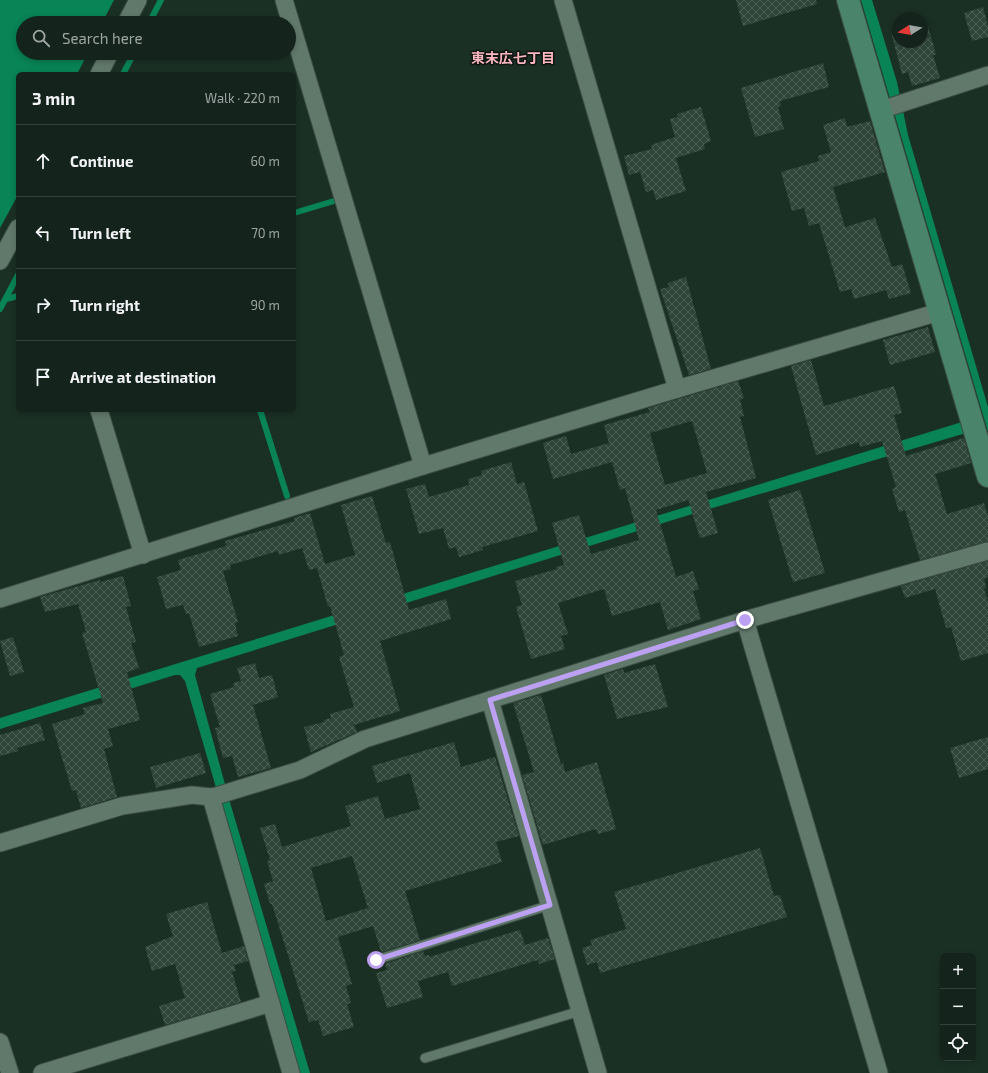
<!DOCTYPE html>
<html lang="en">
<head>
<meta charset="utf-8">
<style>
	body { margin:0; font-family:"Exo 2","Noto Sans JP",sans-serif; background:#1d2c25; color:#f1f3f6 }
	.controls { position:absolute; right:12px; bottom:12px; display:grid; overflow:hidden; border-radius:6px; box-shadow:0 2px 6px #0003 }
	.controls button { width:36px; height:36px; display:grid; place-items:center; padding:0; border:0; border-bottom:1px solid #33413b; background:#14241c; color:#f1f3f6; font:20px sans-serif }
	.compass { position:absolute; left:892px; top:12px; width:36px; height:36px; border-radius:50%; background:#14241c; box-shadow:0 2px 6px #0003; rotate:259deg }
	.stop { position:absolute; width:12px; height:12px; margin:-9px; border:3px solid #bca0f2; border-radius:50%; background:#fff }
	.stop.end { background:#bca0f2; border-color:#fff; box-shadow:0 1px 4px #0008 }
	.list { margin:0; padding:0; list-style:none }
	h2 { display:flex; justify-content:space-between; align-items:center; height:52px; margin:0; padding:0 16px; font-size:17px }
	h2 small { font-size:13px; font-weight:400; color:#9da4a3 }
	.list li { display:grid; grid-template-columns:26px 1fr auto; gap:12px; align-items:center; box-sizing:border-box; height:72px; padding:0 16px; border-top:1px solid #33413b }
	.list b { display:block; font-size:15px; white-space:nowrap }
	.list em { font-size:13px; font-style:normal; color:#9da4a3 }
	.icon { flex:none; width:22px; height:22px; fill:none; stroke:currentColor; stroke-width:2; stroke-linecap:round; stroke-linejoin:round }
	.map { position:relative; flex:none; width:988px; height:1073px; overflow:hidden }
	.search { position:absolute; background:#14241c; box-shadow:0 2px 6px #0003; left:16px; top:16px; width:280px; height:44px; display:flex; align-items:center; gap:10px; box-sizing:border-box; padding:0 14px; border-radius:22px; color:#9da4a3; font-size:15px }
	.panel { position:absolute; background:#14241c; box-shadow:0 2px 6px #0003; left:16px; top:72px; width:280px; height:340px; border-radius:6px }
	.map>svg:first-child { display:block }
	.water { fill:#088456 }
	.lines { fill:none; stroke-linecap:round; stroke-linejoin:round }
	.stream { stroke:#088456; stroke-width:6 }
	.building { fill:url(#building-cross-hatch); fill-rule:evenodd }
	.lane-casing { stroke:#3b4d44; stroke-width:11 }
	.street-casing { stroke:#3b4d44; stroke-width:19 }
	.secondary-casing { stroke:#3b4d44; stroke-width:24 }
	.lane { stroke:#61796b; stroke-width:9 }
	.street { stroke:#61796b; stroke-width:17 }
	.secondary { stroke:#4a846a; stroke-width:22 }
	.route { stroke:#bca0f2; stroke-width:5 }
	.labels { text-anchor:middle; stroke-width:3; stroke-linejoin:round; paint-order:stroke }
	.neighbourhood-label { font-size:14px; font-weight:bold; fill:#fbb6bf; stroke:#0d1611 }
</style>
</head>
<body>
<div class="map">
<svg width="988" height="1073" viewBox="0 0 988 1073">
	<defs>
		<pattern id="building-cross-hatch" width="8" height="8" patternUnits="userSpaceOnUse"><rect width="8" height="8" fill="#2f4539"/><path d="M0 0l8 8M0 8l8-8" fill="none" stroke="#4c6055"/></pattern>
	</defs>
	<rect width="100%" height="100%" fill="#1b3025"/>
	<!-- water -->
	<g class="water">
		<polygon points="0,0 114,0 102,23 23,23 23,53 88,53 77,74 18,74 18,195 0,228"/>
		<polygon points="861,0 872,0 897,82 908,135 988,407 988,432"/>
		<polygon points="962,422 966,433 689,515 197,668 195,675 229,799 310,1073 299,1073 185,681 180,675 175,675 0,729 0,718"/>
	</g>
	<g class="lines">
		<!-- stream -->
		<g class="stream">
			<polyline points="149,23 161,0"/>
			<polyline points="123,74 134,53"/>
			<polyline points="294,213 334,201"/>
			<polyline points="6,299 18,296"/>
			<polyline points="0,309 18,275"/>
			<polyline points="260,410 287,496"/>
		</g>
	</g>
	<!-- building -->
	<g class="building">
		<polygon points="736,0 816,0 817,4 743,26"/>
		<polygon points="983,7 988,27 988,37 972,41 964,13"/>
		<polygon points="928,26 936,55 933,55 940,78 912,86 908,72 902,74 892,36 898,34 898,42 922,42 922,28"/>
		<polygon points="823,63 829,87 780,101 781,106 778,107 784,129 755,137 741,88"/>
		<polygon points="701,107 711,141 704,144 705,149 676,158 686,191 656,200 653,190 646,192 640,172 629,175 624,156 652,149 651,145 675,137 670,119 678,117 677,114"/>
		<polygon points="845,118 847,127 870,121 885,172 833,187 845,227 875,218 892,267 902,264 911,293 889,299 886,290 854,299 851,289 840,292 819,223 809,226 804,208 792,211 781,172 819,161 818,156 831,152 823,125"/>
		<polygon points="686,277 711,369 689,375 660,289 669,287 668,283"/>
		<polygon points="928,327 935,352 890,365 883,340"/>
		<polygon points="811,360 824,406 894,386 902,413 894,415 906,456 964,438 971,463 935,474 947,514 984,503 988,516 988,541 920,560 905,510 899,512 892,489 896,487 882,441 860,447 859,442 816,455 791,366"/>
		<path d="M738,381l6,17 -4,2 4,16 -4,1 16,61 -50,14 12,41 -18,5 -12,-38 -32,10 20,67 17,-6 6,18 -6,2 8,28 -33,11 -8,-28 -48,14 -8,-27 -46,14 10,31 -7,2 4,13 -34,10 -15,-52 6,-2 -7,-24 42,-12 -1,-2 8,-2 -12,-42 27,-8 12,39 48,-14 -14,-52 -5,2 -8,-28 -59,17 -10,-36 23,-7 5,18 38,-11 -5,-18 46,-13 -2,-4zM692,421l15,52 -42,12 -15,-52z"/>
		<polygon points="511,462 517,484 524,482 538,531 482,547 483,550 459,557 456,547 449,549 443,528 419,534 406,489 425,484 429,497 469,485 468,479 482,475 481,471"/>
		<polygon points="800,490 825,573 793,582 768,500"/>
		<polygon points="372,496 386,543 390,542 409,610 446,599 451,619 380,641 400,711 354,725 357,732 311,752 304,727 324,722 324,720 331,718 330,714 354,707 339,657 344,655 330,606 328,607 317,568 309,570 302,548 279,555 278,551 230,565 231,569 223,571 238,622 235,623 238,636 199,647 189,613 186,614 183,605 166,609 157,577 181,570 178,560 226,546 225,541 295,521 294,518 310,513 325,564 355,555 341,505"/>
		<polygon points="988,561 988,577 984,579 986,588 984,589 988,602 988,653 961,661 951,627 946,628 935,589 905,598 901,586"/>
		<polygon points="123,576 131,606 126,607 136,642 131,643 139,668 127,672 140,720 108,729 113,746 104,749 117,797 81,808 76,790 72,791 52,724 85,714 83,708 103,703 82,633 86,632 78,604 45,612 40,597 100,580 100,582"/>
		<polygon points="13,637 24,672 10,676 0,641"/>
		<polygon points="255,663 259,678 272,675 278,697 253,705 271,768 238,777 232,756 223,758 215,728 220,727 210,694 234,687 233,683 241,681 237,668"/>
		<polygon points="655,664 668,707 617,719 604,675 623,669 624,673"/>
		<polygon points="541,695 561,764 563,763 565,772 597,762 616,829 598,834 596,829 543,845 522,775 534,772 513,703"/>
		<polygon points="40,723 45,740 17,748 18,751 0,756 0,735"/>
		<polygon points="988,737 988,769 959,778 950,748"/>
		<path d="M454,742l7,25 34,-10 24,79 -23,6 6,20 -97,29 15,49 -39,12 -8,-26 -35,11 14,47 -6,2 5,17 -4,1 7,23 -31,9 -5,-16 -9,2 -37,-118h-2l-6,-20 9,-3 -6,-20 3,-1 -10,-32 15,-4 7,23 69,-21 -6,-20 33,-10 7,23 35,-10 -10,-36 -33,10 -5,-17zM352,856l16,52 -42,13 -15,-53z"/>
		<polygon points="200,753 206,773 156,788 150,767"/>
		<polygon points="760,848 774,896 780,895 787,917 600,973 597,962 587,965 582,948 592,945 590,940 626,929 614,892"/>
		<polygon points="207,902 222,953 244,946 248,961 234,965 236,971 232,972 241,1002 165,1025 159,1006 185,998 175,964 152,971 145,947 173,936 166,914"/>
		<polygon points="520,930 525,945 548,938 555,959 539,964 538,960 452,986 448,972 418,981 423,997 387,1008 376,973 387,970 385,964 423,951 425,956 429,955 429,957"/>
	</g>
	<g class="lines">
		<!-- lane casing -->
		<g class="lane-casing">
			<g id="lane">
				<polyline points="376,960 550,905"/>
				<polyline points="425,1058 580,1011"/>
			</g>
		</g>
		<!-- street casing -->
		<g class="street-casing">
			<g id="street">
				<polyline points="284,0 423,466"/>
				<polyline points="563,0 677,389"/>
				<polyline points="126,23 138,0"/>
				<polyline points="99,74 110,53"/>
				<polyline points="881,110 988,75"/>
				<polyline points="0,261 18,228"/>
				<polyline points="99,410 143,555"/>
				<polyline points="0,599 423,466 677,389 939,312"/>
				<polyline points="745,620 879,1073"/>
				<polyline points="490,700 598,1073"/>
				<polyline points="211,797 291,1073"/>
				<polyline points="0,843 122,806 192,795 211,797 216,796 300,770 365,739 745,620 988,551"/>
				<polyline points="0,1042 10,1073"/>
				<polyline points="42,1073 271,1003"/>
			</g>
		</g>
		<!-- secondary casing -->
		<g class="secondary-casing">
			<polyline id="secondary" points="848,0 988,476"/>
		</g>
		<!-- lane -->
		<use href="#lane" class="lane"/>
		<!-- street -->
		<use href="#street" class="street"/>
		<!-- secondary -->
		<use href="#secondary" class="secondary"/>
	</g>
	<g class="lines">
		<!-- route -->
		<polyline class="route" points="376,960 550,905 490,700 745,620"/>
	</g>
	<g class="labels">
		<!-- neighbourhood labels -->
		<g class="neighbourhood-label">
			<text x="513" y="63">東末広七丁目</text>
		</g>
	</g>
</svg>
<div class="controls">
<button>+</button>
<button>−</button>
<button><svg class="icon" aria-label="locate" viewBox="0 0 24 24"><circle cx="12" cy="12" r="6"/><path d="M12 2v4M12 18v4M2 12h4M18 12h4"/></svg></button>
</div>
<svg class="compass" viewBox="-18 -18 36 36"><path d="M0-13l5 13h-10z" fill="#e53935"/><path d="M0 13l5-13h-10z" fill="#9da4a3"/></svg>
<div class="stop" style="left:376px;top:960px"></div>
<div class="stop end" style="left:745px;top:620px"></div>
<div class="search"><svg class="icon" aria-label="search" viewBox="0 0 24 24"><circle cx="10" cy="10" r="6"/><path d="M15 15l6 6"/></svg>Search here</div>
<section class="panel">
<h2>3 min<small>Walk · 220 m</small></h2>
<ul class="list">
<li><svg class="icon" aria-label="ahead" viewBox="0 0 24 24"><path d="M12 20V5M6 11l6-6 6 6"/></svg><div><b>Continue</b></div><em>60 m</em></li>
<li><svg class="icon" aria-label="left" viewBox="0 0 24 24"><path d="M17 20v-9H6M10 6l-5 5 5 5"/></svg><div><b>Turn left</b></div><em>70 m</em></li>
<li><svg class="icon" aria-label="right" viewBox="0 0 24 24"><path d="M7 20v-9h11M14 6l5 5-5 5"/></svg><div><b>Turn right</b></div><em>90 m</em></li>
<li><svg class="icon" aria-label="arrive" viewBox="0 0 24 24"><path d="M6 21V4h12l-3 4 3 4H6"/></svg><div><b>Arrive at destination</b></div></li>
</ul>
</section>
</div>
</body>
</html>
